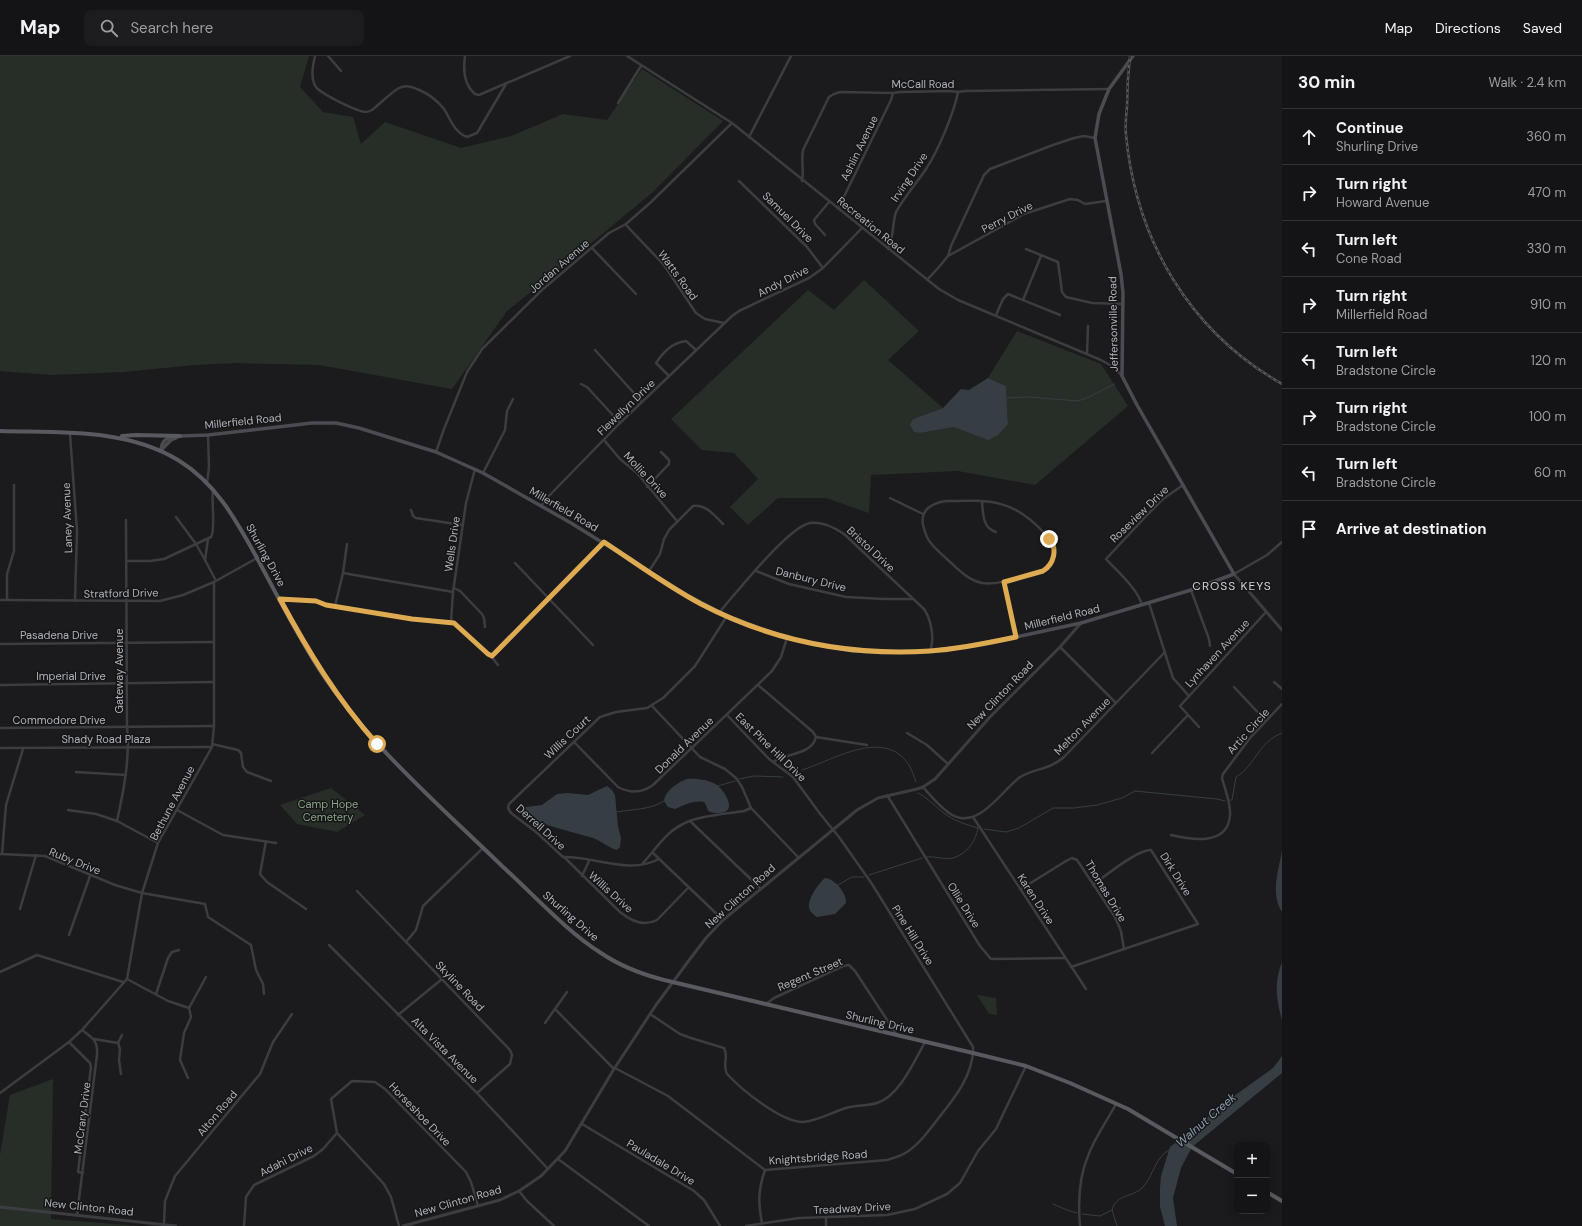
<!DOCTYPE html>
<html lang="en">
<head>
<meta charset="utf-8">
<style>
	body { margin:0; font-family:"DM Sans",sans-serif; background:#1d1d1f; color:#f1f3f6 }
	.controls { position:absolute; right:12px; bottom:12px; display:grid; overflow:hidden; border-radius:8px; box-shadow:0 2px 10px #0003 }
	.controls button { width:36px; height:36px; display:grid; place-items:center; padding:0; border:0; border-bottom:1px solid #333335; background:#141416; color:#f1f3f6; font:20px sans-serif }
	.stop { position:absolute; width:12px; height:12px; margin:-9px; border:3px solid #deab52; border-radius:50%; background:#fff }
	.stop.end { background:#deab52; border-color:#fff; box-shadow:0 1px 4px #0008 }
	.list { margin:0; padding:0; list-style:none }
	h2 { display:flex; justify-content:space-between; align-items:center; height:52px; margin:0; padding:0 16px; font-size:17px }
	h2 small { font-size:13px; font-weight:400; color:#9d9ea1 }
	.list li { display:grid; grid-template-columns:26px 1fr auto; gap:12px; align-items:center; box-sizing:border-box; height:56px; padding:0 16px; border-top:1px solid #333335 }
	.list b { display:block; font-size:15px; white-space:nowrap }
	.list p { margin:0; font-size:13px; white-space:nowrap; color:#9d9ea1 }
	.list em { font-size:13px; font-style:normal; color:#9d9ea1 }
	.icon { flex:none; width:22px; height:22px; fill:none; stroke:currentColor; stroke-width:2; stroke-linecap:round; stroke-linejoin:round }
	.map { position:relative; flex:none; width:1282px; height:1170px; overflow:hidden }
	header { display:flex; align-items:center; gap:24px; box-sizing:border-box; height:56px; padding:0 20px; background:#141416; border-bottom:1px solid #333335 }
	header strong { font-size:19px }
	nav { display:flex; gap:22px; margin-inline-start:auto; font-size:14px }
	.search { width:280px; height:36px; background:#1d1d1f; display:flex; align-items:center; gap:10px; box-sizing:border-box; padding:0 14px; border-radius:8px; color:#9d9ea1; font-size:15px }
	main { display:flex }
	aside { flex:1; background:#141416 }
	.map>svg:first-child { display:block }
	.green { fill:#272e28 }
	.water { fill:#363e44 }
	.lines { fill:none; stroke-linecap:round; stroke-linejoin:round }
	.stream { stroke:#363e44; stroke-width:1 }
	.minor { stroke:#3c3d41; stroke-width:2.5 }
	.tertiary { stroke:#3c3d41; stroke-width:3 }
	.secondary { stroke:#4a4c51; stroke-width:3.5 }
	.primary { stroke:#595a60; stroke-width:4 }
	.rail-casing { stroke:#55575c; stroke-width:2.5 }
	.rail { stroke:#161618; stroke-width:1; stroke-dasharray:3; stroke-linecap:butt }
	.route { stroke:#deab52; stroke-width:5 }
	.labels { text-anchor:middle; stroke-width:3; stroke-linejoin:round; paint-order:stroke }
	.street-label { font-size:11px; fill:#afb3ba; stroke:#161618 }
	.park-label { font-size:11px; fill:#88a389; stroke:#161618 }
	.neighbourhood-label { font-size:12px; letter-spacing:1px; fill:#cfd2d7; stroke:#161618 }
	.water-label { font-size:12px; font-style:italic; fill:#8ba0b1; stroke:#161618 }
</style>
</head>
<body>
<header>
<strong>Map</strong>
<div class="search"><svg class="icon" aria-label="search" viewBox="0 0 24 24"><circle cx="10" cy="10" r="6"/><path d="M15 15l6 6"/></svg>Search here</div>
<nav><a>Map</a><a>Directions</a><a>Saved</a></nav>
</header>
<main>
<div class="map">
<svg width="1282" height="1170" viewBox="0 0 1282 1170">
	<rect width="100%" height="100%" fill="#1b1b1d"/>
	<!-- green -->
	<g class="green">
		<polygon points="0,0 309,0 300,31 323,56 353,61 361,88 385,66 461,92 511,80 563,58 607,64 642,13 723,65 653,136 572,203 507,255 452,333 319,309 234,307 195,309 123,316 51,319 0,315"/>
		<polygon points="864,224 919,275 888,304 943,352 913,363 914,376 920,377 954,371 1008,368 1006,330 988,322 1017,275 1101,308 1128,350 1035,429 958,415 871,419 869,457 826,442 778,442 748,469 730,451 758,423 734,397 702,394 671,363 808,234 834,254"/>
		<polygon points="331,732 365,759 337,776 297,768 280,749"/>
		<polygon points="977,939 996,942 997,959 989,958"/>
		<polygon points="53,1023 51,1163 139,1170 0,1170 0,1099 10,1039"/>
	</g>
	<!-- water -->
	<g class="water">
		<polygon points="988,322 1006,330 1008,368 998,379 988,384 954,371 920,377 914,376 910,369 913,363 943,352 961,333 969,334"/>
		<path d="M687,723c9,-1 23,1 30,6 8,6 21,27 3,28 -3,0 -7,0 -10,-1 -3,-1 -3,-7 -6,-10 -11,-2 -19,3 -29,7l-7,-2 -4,-6c1,-10 14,-19 23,-22z"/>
		<path d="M607,730l5,4 3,5 3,31 3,12 -1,9 -3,3c-8,-2 -16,-9 -24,-12 -15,-5 -65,-15 -72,-28l5,-3 16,-2 15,-11 10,-1 21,2z"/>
		<path d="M1282,794v62c-12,-18 -3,-43 0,-62z"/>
		<path d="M825,822c10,1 22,15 21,25l-11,11 -18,3c-3,-2 -8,-6 -8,-10 -1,-9 10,-24 16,-29z"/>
		<path d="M1282,906v58c-6,-20 -8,-38 0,-58z"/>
		<polygon points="1282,1000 1282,1017 1192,1091 1181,1112 1173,1142 1177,1170 1165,1170 1160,1151 1160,1132 1161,1120 1170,1091 1230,1043 1273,1012"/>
	</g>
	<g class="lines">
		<!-- stream -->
		<g class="stream">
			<polyline points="1007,342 1028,341 1078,345 1087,342 1115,328"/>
			<path d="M802,714c32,-10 82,-43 107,-5 3,5 5,12 7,17"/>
			<polyline points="739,723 754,720 783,721"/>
			<polyline points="718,730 735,725"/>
			<path d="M918,737c12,6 19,16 30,23 9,6 20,9 30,12"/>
			<path d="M1230,744h2l4,-23c20,-12 22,-35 46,-44"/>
			<path d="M617,756c16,-3 33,-2 47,-11"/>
			<polyline points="984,773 1006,776 1019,772 1053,752 1074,752 1097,749 1122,742 1135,735 1217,743 1225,745"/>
			<path d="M927,801c9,-1 18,3 26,1 14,-4 23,-17 25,-30"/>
			<polyline points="869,819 922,802"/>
			<polyline points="838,829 852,821 864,821"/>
			<polyline points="1053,1148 1067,1154 1077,1157"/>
			<polyline points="1082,1158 1100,1160 1112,1154"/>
			<path d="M1117,1170l-5,-16c5,-17 21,-12 31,-23 11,-12 12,-31 28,-38"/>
		</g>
		<!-- minor -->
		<g class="minor">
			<path d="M315,0c-2,9 -5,22 1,31 5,7 42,25 50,25 2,0 4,-1 6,-2 9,-7 17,-16 27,-22 6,-3 12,-2 18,1 10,4 20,11 27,20 7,11 10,23 23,28l10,-4 29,-49"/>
			<polyline points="328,0 341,15"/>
			<path d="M465,0c-2,14 -1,29 10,38l4,1 91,-39"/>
			<polyline points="627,0 732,67 939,233 958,244 1101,304 1115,312 1122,320"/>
			<polyline points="618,47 641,10"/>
			<polyline points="749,81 791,0"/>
			<polyline points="739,125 807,191 823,212"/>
			<path d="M802,125c2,-11 -1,-21 1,-31l26,-53 5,-3 6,-2 53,1 7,-1 50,-1 8,1 7,-1 144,-2"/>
			<polyline points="838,153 891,44 893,37"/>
			<polyline points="626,169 664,209 696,257 705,263 724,267"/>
			<polyline points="825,179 815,168 814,164 829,146"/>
			<polyline points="592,192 636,238"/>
			<path d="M888,193c6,-11 4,-25 8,-37 9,-16 20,-28 30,-43 12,-18 28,-56 32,-77"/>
			<polyline points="1026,193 1058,206 1062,236 1066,241 1092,247 1122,248"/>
			<polyline points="948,200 951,190 984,119 990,113 1053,89 1074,82 1084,80 1095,82"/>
			<polyline points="927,224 939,211 948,200 1024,158 1070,143 1078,144 1085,148 1106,145"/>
			<polyline points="1023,244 1041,200"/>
			<polyline points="996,259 1003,243 1008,238 1060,259"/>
			<polyline points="595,294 642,346"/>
			<polyline points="1087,297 1088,270"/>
			<path d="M669,320l-13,-13c8,-12 16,-20 30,-22l10,9"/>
			<polyline points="581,328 587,331 620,367"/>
			<polyline points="70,378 77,475 75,545"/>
			<polyline points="604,384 620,403 637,417 677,465"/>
			<polyline points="436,396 444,373 467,316 482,293 542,234 609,177 626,168 650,147 732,67"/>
			<polyline points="483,417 505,374 507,355 513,343"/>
			<polyline points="207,427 209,411 208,379"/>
			<polyline points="647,431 669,408 669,404 661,396"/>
			<polyline points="890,442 923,458"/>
			<path d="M946,445c44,-1 68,-2 99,33 8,9 13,19 5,30 -5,9 -18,10 -27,12 -13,4 -27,9 -41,7 -14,-3 -23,-13 -33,-22 -6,-6 -14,-12 -19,-19 -4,-5 -5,-10 -7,-17 -3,-16 10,-22 23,-24z"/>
			<path d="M982,445c1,11 0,27 14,31"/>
			<polyline points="542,449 544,445 620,367 732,260 739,255 809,222 823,212 862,172"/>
			<polyline points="411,454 413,460 416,462 462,469"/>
			<polyline points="176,461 196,488 205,504"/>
			<polyline points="208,483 205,504 215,523"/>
			<path d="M126,505h24l14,-2 47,-22c5,-7 0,-37 2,-48"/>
			<polyline points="515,507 593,589"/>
			<path d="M649,515l11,-17 4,-15 5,-9 24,-24c13,-2 22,10 30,18"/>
			<polyline points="756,515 789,528 846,541 884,543 912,543"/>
			<polyline points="343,517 453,536"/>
			<polyline points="1234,518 1267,499 1282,486"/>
			<polyline points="1004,526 1016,581"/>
			<polyline points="454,532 460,535 482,558 484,562 485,571"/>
			<polyline points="1191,534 1209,583 1210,590"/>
			<polyline points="280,543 316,545 326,549 412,563 453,567 491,600 498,609"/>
			<polyline points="0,544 160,545 183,539 214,526 257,502"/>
			<polyline points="7,544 7,518 14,495 14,429"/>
			<polyline points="1149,547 1173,622 1189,640"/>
			<path d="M1142,549c-4,-16 -25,-34 -36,-46l43,-46 14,-14 20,-14"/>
			<polyline points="335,550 343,517 347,488"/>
			<path d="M719,557l8,-10c16,-18 62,-76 83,-80 13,-2 24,4 34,11l80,75c7,10 11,30 6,42"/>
			<polyline points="451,566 453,536 466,447 475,413"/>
			<polyline points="0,588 214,586"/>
			<polyline points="1060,591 1116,647"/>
			<polyline points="491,600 496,598 603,487"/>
			<polyline points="1274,626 1282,633"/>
			<polyline points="0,629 213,626"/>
			<path d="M758,629l55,47 3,5c-4,18 -30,16 -43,25"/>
			<polyline points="1234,631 1266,665"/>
			<polyline points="652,650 700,701 725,713 736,722 742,731 751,752 798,801"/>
			<polyline points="1199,671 1180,650 1266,556"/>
			<polyline points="0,672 214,670"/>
			<polyline points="907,677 927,689 948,708"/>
			<polyline points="816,681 867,689"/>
			<path d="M574,686l44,45c13,7 24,6 35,-2l119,-114 9,-14 6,-19"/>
			<polyline points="212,688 238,694 241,697 243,711 247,716 271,725"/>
			<polyline points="0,692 212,691"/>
			<polyline points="1152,697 1187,660"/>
			<polyline points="76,716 126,719"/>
			<path d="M923,731c8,9 16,19 26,26 28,20 52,-22 71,-36 16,-9 29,-7 44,-20l101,-105"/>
			<polyline points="887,739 980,890 991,903 1065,902"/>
			<polyline points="68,754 96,758 117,765 158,787"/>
			<polyline points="177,754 223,779 276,787"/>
			<polyline points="973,761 1086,933"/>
			<path d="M117,765c7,-32 13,-62 10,-94l-1,-207"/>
			<polyline points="690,765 760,832"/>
			<path d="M1171,779c21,5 57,11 59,-20 1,-12 -5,-25 -8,-37l1,-4 27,-36 32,-34"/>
			<polyline points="266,785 260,818 267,826 306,853"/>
			<polyline points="653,797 723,864"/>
			<polyline points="0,798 45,800 115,829 142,837 205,848 208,861 251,889 256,914 263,928 264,938"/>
			<polyline points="2,798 6,749 23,693"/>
			<path d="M564,801l56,55c11,9 24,15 37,8l32,-33"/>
			<path d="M659,803c-31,16 -64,-3 -96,-2l-27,-25 -25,-19 -3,-5 1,-4 91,-87 16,-5 31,-4 16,-10 32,-32 32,-50"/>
			<path d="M643,807c12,-13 23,-31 40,-39 14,-8 43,-10 61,-13l7,-3"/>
			<polyline points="582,820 589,805"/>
			<polyline points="1021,833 1066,805 1072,802 1077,804 1115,861 1121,875 1124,893"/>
			<polyline points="357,835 510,994 512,999 510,1008 477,1037"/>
			<polyline points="20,853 36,799"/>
			<polyline points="69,879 90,820"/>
			<polyline points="406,886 416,874 423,850 483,792"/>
			<polyline points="329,889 477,1037 548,1113"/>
			<path d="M1071,911l127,-43 -47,-74c-13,-1 -46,26 -58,35"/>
			<polyline points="0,916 37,899 123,926"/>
			<polyline points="127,923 168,945 189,952 191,961 184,977 180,1004 188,1022"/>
			<polyline points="156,938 168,902 172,896 179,894"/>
			<polyline points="766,948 774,942 843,910 849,909 855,915 897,979"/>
			<polyline points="189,952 206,921"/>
			<polyline points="555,953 614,1013"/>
			<path d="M650,958l30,20 11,4 33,10c5,8 -2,17 3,26 15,16 54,48 76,48 14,-1 30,-10 43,-14 10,-3 21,-2 31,-5 22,-7 37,-41 48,-61"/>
			<polyline points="398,959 442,923"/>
			<polyline points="545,967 567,936"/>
			<polyline points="94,983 118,987 120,993 119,1004 121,1018"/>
			<polyline points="69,986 90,1007 91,1011 78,1116 83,1117"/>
			<polyline points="118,987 122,979"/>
			<path d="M615,1012l53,28 97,74 122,-10c7,-2 14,-4 20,-8 12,-8 21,-20 30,-32 16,-20 37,-45 36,-73l-101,-163 -33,-47 -18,-22 -28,-38 -24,-18 -42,-44"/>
			<polyline points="0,1037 69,986 82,974 127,923 142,837 158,787 212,691 214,670 214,526"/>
			<polyline points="582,1068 694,1135 704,1144 720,1170"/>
			<polyline points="558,1103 649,1170"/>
			<polyline points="519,1135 527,1145 554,1170"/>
			<path d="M77,1159l20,-160c1,-14 -4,-17 -15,-25"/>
			<polyline points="826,1162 826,1170"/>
			<path d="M762,1167c-4,-21 -4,-33 3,-53"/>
			<polyline points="164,1168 165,1145 175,1120 260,1018 273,986 292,958"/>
			<polyline points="244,1170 246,1141 254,1129 314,1100 323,1093 337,1077"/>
			<polyline points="399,1170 391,1141 384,1128 337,1077 331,1043 352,1025 375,1026 385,1033 466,1116 471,1126 478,1150"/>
			<polyline points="746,1170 799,1162 887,1159 915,1153 947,1138 960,1127 978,1095 996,1073 1026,1010"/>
			<path d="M1080,1170c-2,-23 -1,-49 8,-70 7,-19 19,-35 28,-52"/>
		</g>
		<!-- tertiary -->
		<g class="tertiary">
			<polyline points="1234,518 1282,574"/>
			<polyline points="0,1151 176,1170"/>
			<polyline points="403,1170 500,1144 519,1135 541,1120 565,1095 614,1013 656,949 687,907 706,882 723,864 857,754 878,742 917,733 923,731 935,723 990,661 1060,591 1081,567"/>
		</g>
		<!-- secondary -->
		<g class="secondary">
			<path d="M161,394c1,-9 5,-13 14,-12"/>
			<polyline points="160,395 171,384 180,380 208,379 312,367 336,367 359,372 436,396 483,417 571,467 685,538 727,560 787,582 824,590 853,595 885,596 930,595 967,590 1016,581 1081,567 1191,534 1234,518 1137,349 1122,320 1123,237 1121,218 1095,82 1099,58 1109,33 1133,0"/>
		</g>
		<!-- primary -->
		<g class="primary">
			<path d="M0,375c60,2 125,-3 178,29 38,23 58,60 79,98 20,37 39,75 62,111 49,75 119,135 183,197 31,28 64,65 99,87 19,13 40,21 63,27l309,73 53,13 44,17 58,26 109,65"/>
			<polyline points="122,380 136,379 180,380"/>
			<polyline points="1267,1136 1282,1145"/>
		</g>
		<!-- rail casing -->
		<g class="rail-casing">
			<path id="rail" d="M1130,0c-2,17 -3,34 -3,51 -1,9 -2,19 -1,28 10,105 63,196 156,249"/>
		</g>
		<!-- rail -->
		<use href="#rail" class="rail"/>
	</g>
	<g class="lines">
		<!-- route -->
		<path class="route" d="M377,688c-40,-45 -69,-93 -97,-145l36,2 10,4 86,14 42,4 34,31 4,2 112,-114c32,21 63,44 97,62 71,37 149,52 229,47 29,-2 58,-8 86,-14l-12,-55 39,-11c11,-7 15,-22 6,-32"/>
	</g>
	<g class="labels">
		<!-- street labels -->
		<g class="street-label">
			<text x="923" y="32">McCall Road</text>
			<text transform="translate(859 92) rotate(-64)" y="4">Ashlin Avenue</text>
			<text transform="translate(909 121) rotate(-56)" y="4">Irving Drive</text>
			<text transform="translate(788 161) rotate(45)" y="4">Samuel Drive</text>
			<text transform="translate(1007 161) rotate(-27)" y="4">Perry Drive</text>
			<text transform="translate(871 169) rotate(39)" y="4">Recreation Road</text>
			<text transform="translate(559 210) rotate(-41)" y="4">Jordan Avenue</text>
			<text transform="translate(678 219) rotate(54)" y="4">Watts Road</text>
			<text transform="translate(783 225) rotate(-27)" y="4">Andy Drive</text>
			<text transform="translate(1113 268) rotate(-91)" y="4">Jeffersonville Road</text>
			<text transform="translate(626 351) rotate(-44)" y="4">Flewellyn Drive</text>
			<text transform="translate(243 365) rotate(-6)" y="4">Millerfield Road</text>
			<text transform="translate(646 419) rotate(47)" y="4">Mollie Drive</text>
			<text transform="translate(564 453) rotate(30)" y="4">Millerfield Road</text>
			<text transform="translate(1139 458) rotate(-44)" y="4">Roseview Drive</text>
			<text transform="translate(67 462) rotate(-92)" y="4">Laney Avenue</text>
			<text transform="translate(452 488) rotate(-82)" y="4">Wells Drive</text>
			<text transform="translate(871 493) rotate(43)" y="4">Bristol Drive</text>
			<text transform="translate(266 499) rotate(61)" y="4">Shurling Drive</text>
			<text transform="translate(811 523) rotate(14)" y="4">Danbury Drive</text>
			<text transform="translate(121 537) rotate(-1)" y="4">Stratford Drive</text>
			<text transform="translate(1062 561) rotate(-14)" y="4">Millerfield Road</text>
			<text x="59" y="583">Pasadena Drive</text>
			<text transform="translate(1217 597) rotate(-47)" y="4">Lynhaven Avenue</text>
			<text transform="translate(119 615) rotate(-90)" y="4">Gateway Avenue</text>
			<text x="71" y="624">Imperial Drive</text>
			<text transform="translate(1000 639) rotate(-46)" y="4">New Clinton Road</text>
			<text x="59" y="668">Commodore Drive</text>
			<text transform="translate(1082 670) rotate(-46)" y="4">Melton Avenue</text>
			<text transform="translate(1248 675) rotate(-48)" y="4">Artic Circle</text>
			<text transform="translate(567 681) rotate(-43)" y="4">Willis Court</text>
			<text x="106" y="687">Shady Road Plaza</text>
			<text transform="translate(684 689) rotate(-44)" y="4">Donald Avenue</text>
			<text transform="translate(771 691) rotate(44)" y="4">East Pine Hill Drive</text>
			<text transform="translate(172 747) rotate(-62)" y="4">Bethune Avenue</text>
			<text transform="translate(541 771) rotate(42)" y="4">Derrell Drive</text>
			<text transform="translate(75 805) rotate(22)" y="4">Ruby Drive</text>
			<text transform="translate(1176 818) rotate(58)" y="4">Dirk Drive</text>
			<text transform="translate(1106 835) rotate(59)" y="4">Thomas Drive</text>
			<text transform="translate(611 836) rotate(42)" y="4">Willis Drive</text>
			<text transform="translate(740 840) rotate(-42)" y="4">New Clinton Road</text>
			<text transform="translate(1036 843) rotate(57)" y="4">Karen Drive</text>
			<text transform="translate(964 849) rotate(58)" y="4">Ollie Drive</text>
			<text transform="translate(571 860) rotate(41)" y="4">Shurling Drive</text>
			<text transform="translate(913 879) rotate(58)" y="4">Pine Hill Drive</text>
			<text transform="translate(810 918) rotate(-23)" y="4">Regent Street</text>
			<text transform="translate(460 930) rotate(46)" y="4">Skyline Road</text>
			<text transform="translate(880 966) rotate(13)" y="4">Shurling Drive</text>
			<text transform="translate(445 994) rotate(45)" y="4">Alta Vista Avenue</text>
			<text transform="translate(217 1057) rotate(-50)" y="4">Alton Road</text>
			<text transform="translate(420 1058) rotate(46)" y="4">Horseshoe Drive</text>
			<text transform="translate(82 1062) rotate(-83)" y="4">McCrary Drive</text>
			<text transform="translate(818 1101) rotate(-4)" y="4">Knightsbridge Road</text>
			<text transform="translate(286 1104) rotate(-27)" y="4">Adahi Drive</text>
			<text transform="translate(661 1106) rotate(31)" y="4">Pauladale Drive</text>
			<text transform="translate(458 1145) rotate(-16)" y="4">New Clinton Road</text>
			<text transform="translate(89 1151) rotate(6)" y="4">New Clinton Road</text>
			<text transform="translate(852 1152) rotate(-3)" y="4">Treadway Drive</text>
		</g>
		<!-- park labels -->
		<g class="park-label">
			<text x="328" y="752">Camp Hope<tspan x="328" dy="13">Cemetery</tspan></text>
		</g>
		<!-- neighbourhood labels -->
		<g class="neighbourhood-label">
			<text x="1232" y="534">CROSS KEYS</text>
		</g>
		<!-- water labels -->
		<g class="water-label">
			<text transform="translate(1206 1064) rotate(-41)" y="4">Walnut Creek</text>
		</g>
	</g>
</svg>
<div class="controls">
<button>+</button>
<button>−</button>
</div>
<div class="stop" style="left:377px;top:688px"></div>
<div class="stop end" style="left:1049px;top:483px"></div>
</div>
<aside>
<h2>30 min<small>Walk · 2.4 km</small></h2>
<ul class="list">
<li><svg class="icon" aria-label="ahead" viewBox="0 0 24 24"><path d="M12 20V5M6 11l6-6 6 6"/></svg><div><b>Continue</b><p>Shurling Drive</p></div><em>360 m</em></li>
<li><svg class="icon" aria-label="right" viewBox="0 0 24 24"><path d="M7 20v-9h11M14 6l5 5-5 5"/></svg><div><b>Turn right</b><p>Howard Avenue</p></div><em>470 m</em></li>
<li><svg class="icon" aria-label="left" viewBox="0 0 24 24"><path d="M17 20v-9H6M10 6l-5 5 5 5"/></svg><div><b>Turn left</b><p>Cone Road</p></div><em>330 m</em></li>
<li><svg class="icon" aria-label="right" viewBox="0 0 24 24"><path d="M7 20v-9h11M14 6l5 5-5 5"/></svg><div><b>Turn right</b><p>Millerfield Road</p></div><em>910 m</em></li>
<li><svg class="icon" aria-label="left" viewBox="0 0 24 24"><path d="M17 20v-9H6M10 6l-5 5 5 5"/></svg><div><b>Turn left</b><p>Bradstone Circle</p></div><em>120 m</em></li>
<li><svg class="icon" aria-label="right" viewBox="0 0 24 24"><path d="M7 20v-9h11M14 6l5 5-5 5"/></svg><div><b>Turn right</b><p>Bradstone Circle</p></div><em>100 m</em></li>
<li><svg class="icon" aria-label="left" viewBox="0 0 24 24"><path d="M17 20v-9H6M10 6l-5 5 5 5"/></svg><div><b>Turn left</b><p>Bradstone Circle</p></div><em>60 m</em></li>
<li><svg class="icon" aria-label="arrive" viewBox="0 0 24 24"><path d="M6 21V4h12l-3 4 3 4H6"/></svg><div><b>Arrive at destination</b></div></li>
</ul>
</aside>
</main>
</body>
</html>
